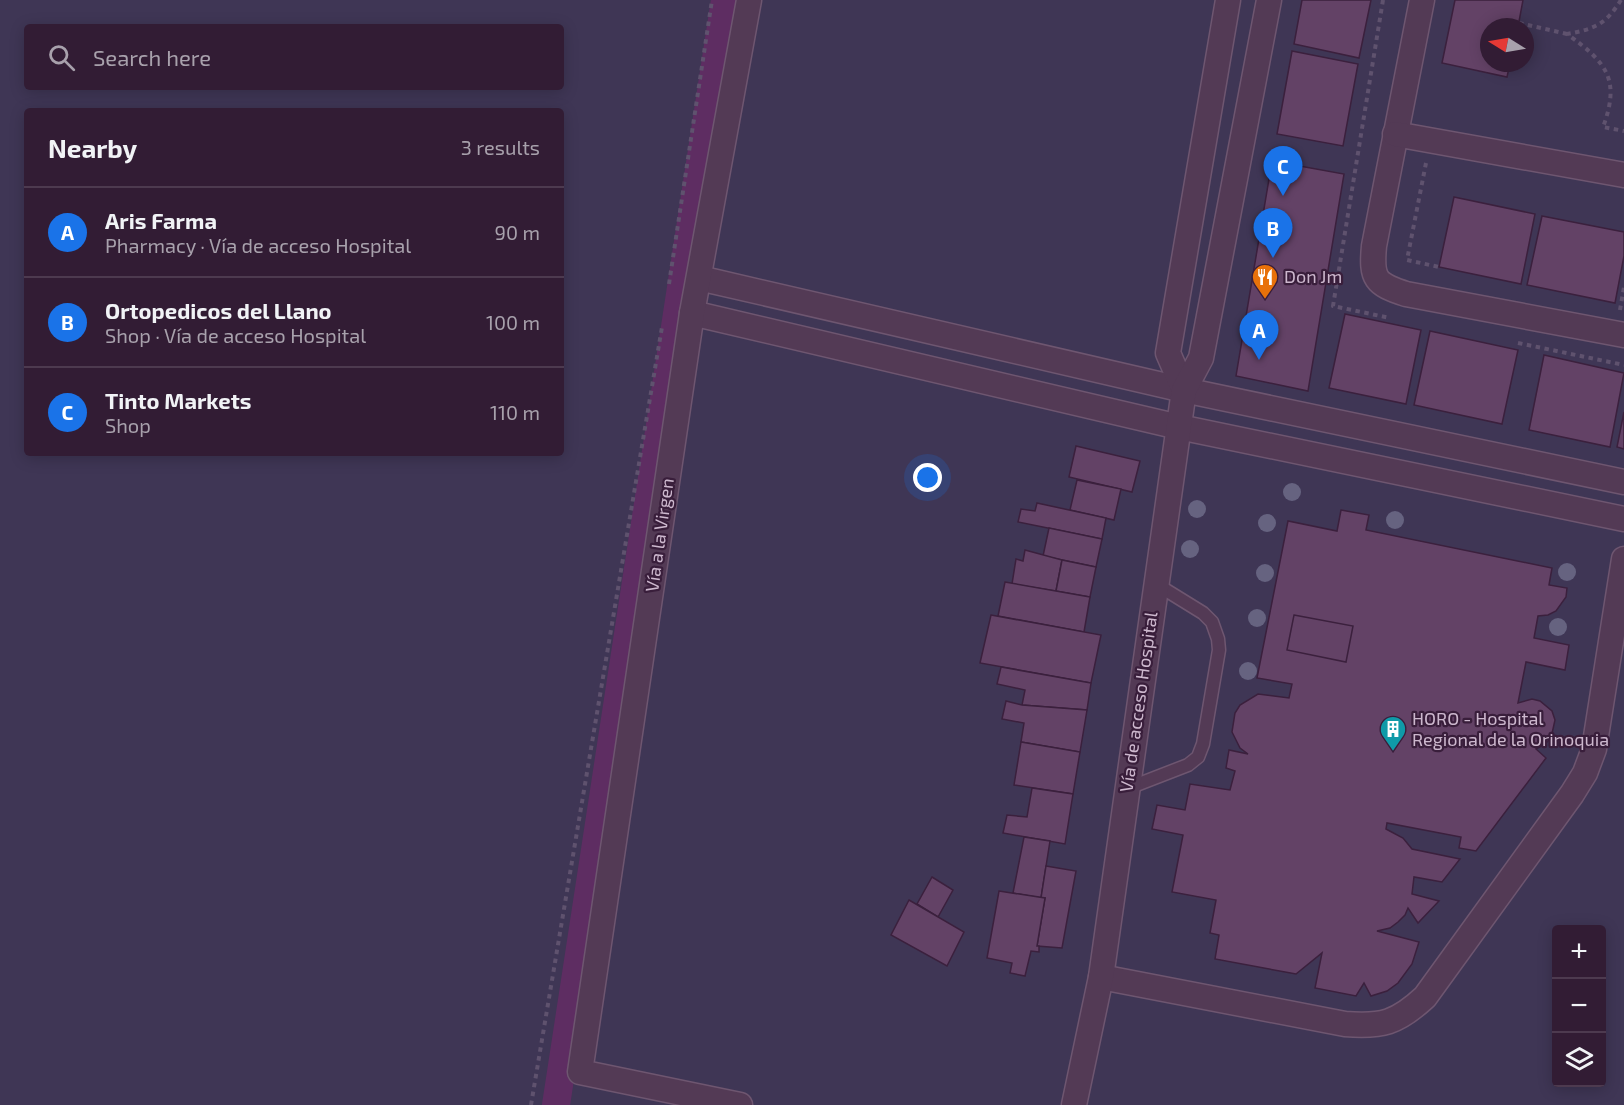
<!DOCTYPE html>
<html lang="en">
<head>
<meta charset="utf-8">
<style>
	body { margin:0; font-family:"Exo 2",sans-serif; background:#3d2940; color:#f1f3f6 }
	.controls { position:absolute; right:18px; bottom:18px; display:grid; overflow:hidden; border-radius:6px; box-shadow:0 3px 15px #0003 }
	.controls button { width:54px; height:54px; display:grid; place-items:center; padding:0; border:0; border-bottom:2px solid #4d3a4f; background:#321c34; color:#f1f3f6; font:30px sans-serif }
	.compass { position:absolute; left:1480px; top:18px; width:54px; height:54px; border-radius:50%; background:#321c34; box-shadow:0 3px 15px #0003; rotate:281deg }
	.you { position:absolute; left:928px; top:478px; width:21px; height:21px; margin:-15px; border:4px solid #fff; border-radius:50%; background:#1a73e8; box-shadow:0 0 0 9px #1a73e833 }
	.badge { display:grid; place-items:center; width:39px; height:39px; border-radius:50%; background:#1a73e8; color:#fff; font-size:20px; font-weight:700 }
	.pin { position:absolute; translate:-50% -50px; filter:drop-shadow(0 2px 3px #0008) }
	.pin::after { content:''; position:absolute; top:32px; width:21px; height:18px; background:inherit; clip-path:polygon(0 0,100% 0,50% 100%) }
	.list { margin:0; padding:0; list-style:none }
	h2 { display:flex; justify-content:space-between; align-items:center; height:78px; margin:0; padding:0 24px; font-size:26px }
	h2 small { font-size:20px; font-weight:400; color:#a8a1ac }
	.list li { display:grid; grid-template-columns:39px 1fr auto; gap:18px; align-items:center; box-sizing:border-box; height:90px; padding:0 24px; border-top:2px solid #4d3a4f }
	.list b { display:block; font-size:22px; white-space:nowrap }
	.list p { margin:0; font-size:20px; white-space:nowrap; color:#a8a1ac }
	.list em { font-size:20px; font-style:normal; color:#a8a1ac }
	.icon { flex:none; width:33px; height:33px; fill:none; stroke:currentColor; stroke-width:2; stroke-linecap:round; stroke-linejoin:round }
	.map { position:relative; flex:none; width:1624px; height:1105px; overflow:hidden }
	.search { position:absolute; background:#321c34; box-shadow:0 3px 15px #0003; left:24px; top:24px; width:540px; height:66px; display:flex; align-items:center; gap:15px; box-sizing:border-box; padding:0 21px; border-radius:6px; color:#a8a1ac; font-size:22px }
	.panel { position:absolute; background:#321c34; box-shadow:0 3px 15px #0003; left:24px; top:108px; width:540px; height:348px; border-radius:6px }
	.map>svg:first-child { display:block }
	.green { fill:#3f3655; fill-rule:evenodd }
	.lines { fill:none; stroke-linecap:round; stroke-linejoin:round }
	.canal { stroke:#5e2d62; stroke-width:28 }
	.building { fill:#634266; stroke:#3b203d; stroke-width:1.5 }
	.service-casing { stroke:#6e5670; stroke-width:15 }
	.minor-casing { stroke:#6e5670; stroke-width:27 }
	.path { stroke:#5f526e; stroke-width:4; stroke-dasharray:4.5 4.5; stroke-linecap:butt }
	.service { stroke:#533a55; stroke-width:12 }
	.minor { stroke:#533a55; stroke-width:24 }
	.tree { fill:#666380 }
	.labels { text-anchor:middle; stroke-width:4.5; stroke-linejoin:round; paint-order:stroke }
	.poi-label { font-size:18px; fill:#cdb8ce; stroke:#391e3b; text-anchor:start }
	.street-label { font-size:18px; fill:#cdb8ce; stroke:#391e3b }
</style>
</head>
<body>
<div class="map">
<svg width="1624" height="1105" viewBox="0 0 1624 1105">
	<rect width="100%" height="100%" fill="#432546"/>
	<!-- green -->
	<path class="green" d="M0,0h1624v1105h-1624zM27,27h534v60h-534zM1489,27h36v36h-36zM27,111h534v342h-534zM1556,930h46v152h-46z"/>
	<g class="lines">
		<!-- canal -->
		<polyline class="canal" points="556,1105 725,0"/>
	</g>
	<!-- building -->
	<g class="building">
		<polygon points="1302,0 1371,0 1359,58 1294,44"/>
		<polygon points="1455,0 1523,0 1518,27 1489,27 1489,63 1510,63 1507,77 1442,63"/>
		<polygon points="1292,51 1358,64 1343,146 1277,134"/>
		<polygon points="1272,161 1344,174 1308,391 1236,376"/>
		<polygon points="1454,197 1535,214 1521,284 1439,267"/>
		<polygon points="1542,216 1624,232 1624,256 1615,303 1527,285"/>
		<polygon points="1345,314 1421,330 1406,404 1329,388"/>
		<polygon points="1430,331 1518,350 1502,424 1414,405"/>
		<polygon points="1544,355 1624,373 1610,447 1529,430"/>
		<polygon points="1624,412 1624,449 1617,447"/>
		<polygon points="1076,446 1140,461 1132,492 1069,477"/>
		<polygon points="1077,480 1121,489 1114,520 1070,510"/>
		<polygon points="1037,503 1106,518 1102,539 1018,522 1021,509 1035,511"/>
		<polygon points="1341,510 1369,515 1366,530 1552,568 1549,585 1567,588 1566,597 1556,611 1548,615 1538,616 1534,638 1569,645 1565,670 1526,662 1518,703 1532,699 1540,701 1552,711 1555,720 1551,738 1545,744 1536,749 1546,758 1476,851 1459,848 1461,837 1387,823 1386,829 1403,838 1412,849 1460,859 1442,882 1414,877 1412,894 1439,901 1418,923 1408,908 1405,915 1398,922 1390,928 1377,931 1419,942 1412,964 1398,983 1387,991 1371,996 1364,983 1356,996 1315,988 1322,953 1296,974 1215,959 1219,935 1210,933 1216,900 1172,892 1183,835 1152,829 1157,805 1185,810 1190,784 1230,790 1235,771 1226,768 1229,750 1248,754 1240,748 1232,732 1235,713 1240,705 1258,694 1289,698 1292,684 1257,678 1288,521 1337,531"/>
		<polygon points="1049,528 1102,539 1096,567 1043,556"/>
		<polygon points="1025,550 1062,560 1056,591 1012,584 1016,559 1023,561"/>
		<polygon points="1062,560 1096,567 1090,597 1056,591"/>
		<polygon points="1005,582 1090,597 1084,632 998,616"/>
		<polygon points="991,615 1101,635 1091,683 980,663"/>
		<polygon points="1294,615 1353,626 1346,662 1287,650"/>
		<polygon points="1001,667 1091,683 1087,710 1022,705 1025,690 997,684"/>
		<polygon points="1006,701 1022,705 1087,710 1080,752 1021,742 1024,723 1002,719"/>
		<polygon points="1021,742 1080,752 1073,794 1014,785"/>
		<polygon points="1032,788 1073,794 1065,844 1003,833 1007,815 1027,817"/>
		<polygon points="1024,837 1050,841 1041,898 1013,893"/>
		<polygon points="1046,866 1076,871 1062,948 1037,946 1045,898 1041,898"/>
		<polygon points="932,877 953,890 938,917 917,904"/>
		<polygon points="999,891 1045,898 1037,946 1039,946 1039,952 1031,951 1025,976 1010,973 1012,963 987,958"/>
		<polygon points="909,900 964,932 947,966 891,935"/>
	</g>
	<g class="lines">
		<!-- service casing -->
		<g class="service-casing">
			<polyline id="service" points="1126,789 1188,765 1198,757 1203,744 1219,650 1218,639 1212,622 1203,613 1156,584"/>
		</g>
		<!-- minor casing -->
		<g class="minor-casing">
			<g id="minor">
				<path d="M1422,0l-48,246c-3,33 1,38 32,48l218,41"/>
				<polyline points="1395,134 1624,175"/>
				<polyline points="699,278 1184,390 1624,482"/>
				<polyline points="692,313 1179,427 1624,519"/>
				<polyline points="1184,390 1168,353 1228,0"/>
				<path d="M1101,977l244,47c37,3 52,-1 80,-27l147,-203 13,-21 9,-24 30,-190"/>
				<polyline points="740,1105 580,1072 692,313 749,0"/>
				<polyline points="1074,1105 1101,977 1184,390 1201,358 1269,0"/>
			</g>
		</g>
		<!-- path -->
		<g class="path">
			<polyline points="1383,0 1333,306 1390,318"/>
			<path d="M1621,0c-15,24 -26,29 -54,34 39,28 54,45 36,93l21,4"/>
			<polyline points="1519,23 1567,34"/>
			<polyline points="1426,163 1407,260 1439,267"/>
			<polyline points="669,284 712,0"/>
			<polyline points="1620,310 1624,287"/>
			<polyline points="1518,343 1624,365"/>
			<polyline points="531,1105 662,327"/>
		</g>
		<!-- service -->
		<use href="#service" class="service"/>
		<!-- minor -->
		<use href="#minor" class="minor"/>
	</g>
	<!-- trees -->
	<g class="tree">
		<circle cx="1292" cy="492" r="9"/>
		<circle cx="1197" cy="509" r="9"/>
		<circle cx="1395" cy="520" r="9"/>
		<circle cx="1267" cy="523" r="9"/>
		<circle cx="1190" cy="549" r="9"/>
		<circle cx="1567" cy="572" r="9"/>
		<circle cx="1265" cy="573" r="9"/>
		<circle cx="1257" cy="618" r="9"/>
		<circle cx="1558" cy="627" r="9"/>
		<circle cx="1248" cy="671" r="9"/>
	</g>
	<!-- icons -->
	<defs>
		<g id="restaurant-pin" transform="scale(1.35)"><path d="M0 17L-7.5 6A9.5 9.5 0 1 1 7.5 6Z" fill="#e8710a" stroke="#391e3b"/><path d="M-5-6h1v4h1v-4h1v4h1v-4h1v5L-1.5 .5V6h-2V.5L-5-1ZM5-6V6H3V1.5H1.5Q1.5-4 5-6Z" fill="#fff"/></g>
		<g id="building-pin" transform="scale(1.35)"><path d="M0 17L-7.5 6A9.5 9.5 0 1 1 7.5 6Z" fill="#0f9aa8" stroke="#391e3b"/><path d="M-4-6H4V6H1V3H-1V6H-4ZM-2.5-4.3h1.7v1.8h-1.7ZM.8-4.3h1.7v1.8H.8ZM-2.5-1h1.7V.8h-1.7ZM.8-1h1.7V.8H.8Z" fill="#fff"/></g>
	</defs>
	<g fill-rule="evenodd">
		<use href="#restaurant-pin" x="1265" y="277"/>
		<use href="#building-pin" x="1393" y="729"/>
	</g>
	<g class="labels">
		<!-- poi labels -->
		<g class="poi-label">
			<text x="1284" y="283">Don Jm</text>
			<text x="1412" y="725">HORO - Hospital<tspan x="1412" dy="21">Regional de la Orinoquia</tspan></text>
		</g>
		<!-- street labels -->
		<g class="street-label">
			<text transform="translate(660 535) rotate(-82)" y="6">Vía a la Virgen</text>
			<text transform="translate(1139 702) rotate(-82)" y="6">Vía de acceso Hospital</text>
		</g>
	</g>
</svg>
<div class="controls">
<button>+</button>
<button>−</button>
<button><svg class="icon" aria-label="layers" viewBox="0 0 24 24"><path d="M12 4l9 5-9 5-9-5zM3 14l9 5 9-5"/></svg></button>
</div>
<svg class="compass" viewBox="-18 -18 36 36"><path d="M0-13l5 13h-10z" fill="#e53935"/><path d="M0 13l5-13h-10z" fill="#a8a1ac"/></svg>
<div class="you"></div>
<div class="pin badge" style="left:1259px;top:360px">A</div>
<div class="pin badge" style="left:1273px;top:258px">B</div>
<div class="pin badge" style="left:1283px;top:196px">C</div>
<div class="search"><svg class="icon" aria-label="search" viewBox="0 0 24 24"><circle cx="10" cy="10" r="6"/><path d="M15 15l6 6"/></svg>Search here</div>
<section class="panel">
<h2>Nearby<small>3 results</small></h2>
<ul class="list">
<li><span class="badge">A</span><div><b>Aris Farma</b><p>Pharmacy · Vía de acceso Hospital</p></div><em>90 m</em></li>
<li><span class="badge">B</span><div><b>Ortopedicos del Llano</b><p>Shop · Vía de acceso Hospital</p></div><em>100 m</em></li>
<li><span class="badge">C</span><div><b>Tinto Markets</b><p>Shop</p></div><em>110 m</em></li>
</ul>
</section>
</div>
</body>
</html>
